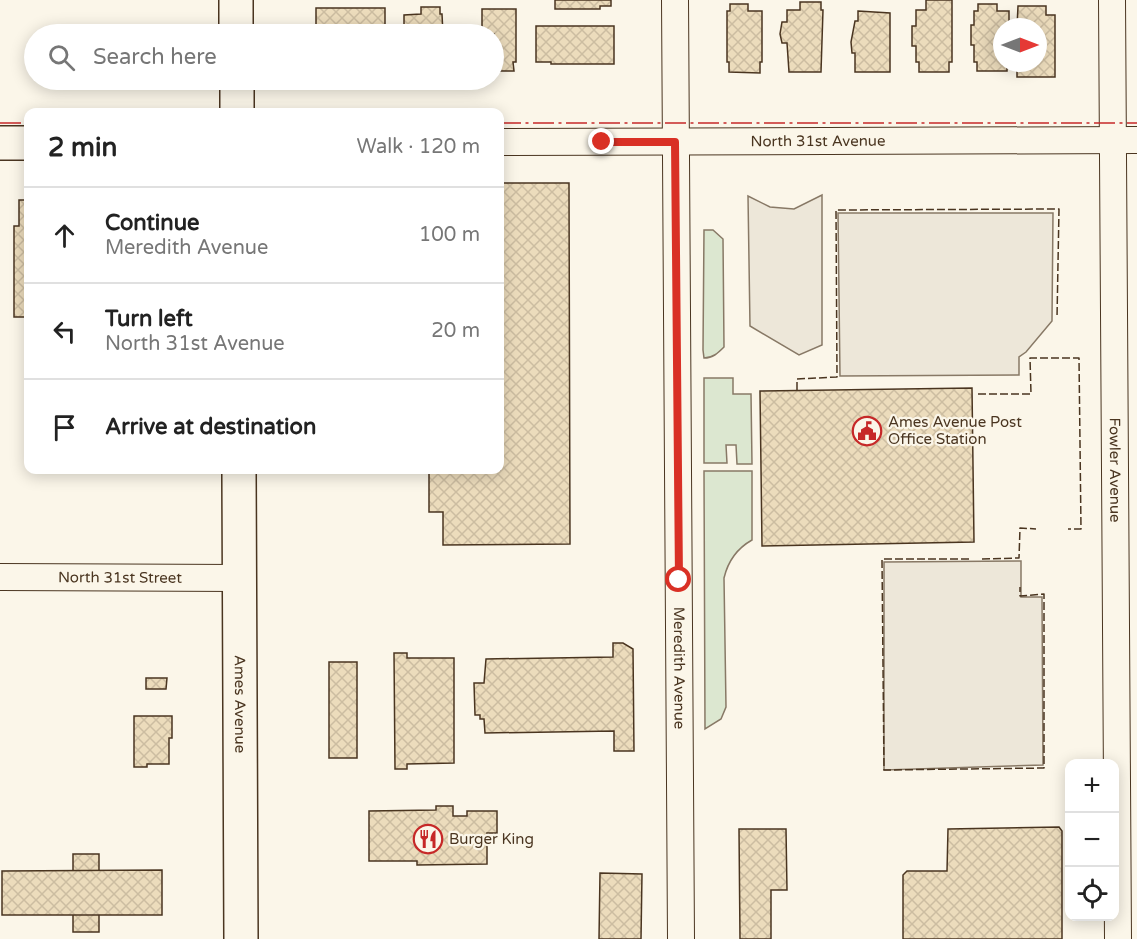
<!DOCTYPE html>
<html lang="en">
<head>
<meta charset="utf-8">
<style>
	body { margin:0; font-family:"Varela Round",sans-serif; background:#f2f2f2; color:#222 }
	.controls { position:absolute; right:18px; bottom:18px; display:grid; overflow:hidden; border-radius:12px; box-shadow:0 3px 15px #0003 }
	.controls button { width:54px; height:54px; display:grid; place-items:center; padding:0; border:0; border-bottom:2px solid #e0e0e0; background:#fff; color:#222; font:30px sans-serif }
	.compass { position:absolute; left:993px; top:18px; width:54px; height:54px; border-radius:50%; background:#fff; box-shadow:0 3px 15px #0003; rotate:90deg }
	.stop { position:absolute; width:18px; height:18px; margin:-14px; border:4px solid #d93025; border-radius:50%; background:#fff }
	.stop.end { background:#d93025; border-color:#fff; box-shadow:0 2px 6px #0008 }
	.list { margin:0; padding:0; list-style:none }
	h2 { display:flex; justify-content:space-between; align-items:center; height:78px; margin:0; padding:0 24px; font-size:26px }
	h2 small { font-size:20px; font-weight:400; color:#767676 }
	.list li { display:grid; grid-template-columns:39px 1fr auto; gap:18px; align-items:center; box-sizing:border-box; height:96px; padding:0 24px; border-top:2px solid #e0e0e0 }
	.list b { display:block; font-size:22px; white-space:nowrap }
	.list p { margin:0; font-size:20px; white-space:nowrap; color:#767676 }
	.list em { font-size:20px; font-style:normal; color:#767676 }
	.icon { flex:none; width:33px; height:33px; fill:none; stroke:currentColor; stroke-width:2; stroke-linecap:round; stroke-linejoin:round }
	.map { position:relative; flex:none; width:1137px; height:939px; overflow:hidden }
	.search { position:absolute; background:#fff; box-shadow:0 3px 15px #0003; left:24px; top:24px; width:480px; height:66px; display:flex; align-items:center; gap:15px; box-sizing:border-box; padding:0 21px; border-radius:33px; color:#767676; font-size:22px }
	.panel { position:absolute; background:#fff; box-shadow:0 3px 15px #0003; left:24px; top:108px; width:480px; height:366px; border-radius:12px }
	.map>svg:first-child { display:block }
	.grass { fill:#dce7d0; stroke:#887966; stroke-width:1.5 }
	.parking { fill:#ede7d9; stroke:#887966; stroke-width:1.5 }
	.building { fill:url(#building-cross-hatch); stroke:#4a3520; stroke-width:1.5 }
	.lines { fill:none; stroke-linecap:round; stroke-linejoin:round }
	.minor-casing { stroke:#4a3520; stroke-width:28 }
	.tertiary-casing { stroke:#4a3520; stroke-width:36 }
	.primary-casing { stroke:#4a3520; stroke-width:36 }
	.minor { stroke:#fbf6e9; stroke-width:26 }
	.tertiary { stroke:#fbf6e9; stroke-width:33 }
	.primary { stroke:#fbf6e9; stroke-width:33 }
	.fence { stroke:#4a3520; stroke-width:1.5; stroke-dasharray:8 3; stroke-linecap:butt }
	.power { stroke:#c62828; stroke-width:1.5; stroke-dasharray:21 4.5 3 4.5; stroke-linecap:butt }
	.route { stroke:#d93025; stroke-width:8 }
	.labels { text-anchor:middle; stroke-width:4.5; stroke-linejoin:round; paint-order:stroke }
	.street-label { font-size:15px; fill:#4a3520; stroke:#fbf6e9 }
	.poi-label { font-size:15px; fill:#4a3520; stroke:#fbf6e9; text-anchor:start }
</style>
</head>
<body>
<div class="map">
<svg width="1137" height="939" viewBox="0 0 1137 939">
	<defs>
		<pattern id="building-cross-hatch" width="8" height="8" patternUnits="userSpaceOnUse" patternTransform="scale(1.5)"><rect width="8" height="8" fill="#ecdcbc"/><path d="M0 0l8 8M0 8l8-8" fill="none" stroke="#ccbda1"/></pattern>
	</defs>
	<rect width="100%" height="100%" fill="#fbf6e9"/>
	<!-- grass -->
	<g class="grass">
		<path d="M704,230h9l10,9 1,108c-6,6 -11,11 -20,11l-1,-8z"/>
		<polygon points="704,378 733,378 733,394 751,394 752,464 737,464 736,445 726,445 727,463 704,463"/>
		<path d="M704,471h48v69c-16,9 -24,21 -28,38l2,129 -5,12 -16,10z"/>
	</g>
	<!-- parking -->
	<g class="parking">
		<polygon points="822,195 822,345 799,355 750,326 748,196 770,207 794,209"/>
		<polygon points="838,213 1053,213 1052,321 1026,352 1019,357 1019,375 840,376"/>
		<polygon points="1021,561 1021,597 1042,597 1043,765 884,770 884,562"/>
	</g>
	<!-- building -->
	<g class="building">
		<polygon points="555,0 611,0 611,6 600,6 600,9 555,9"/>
		<polygon points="926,0 952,0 952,62 949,62 949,72 919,72 919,62 916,62 916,46 912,46 912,26 916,26 916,10 926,10"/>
		<polygon points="800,2 821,2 821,10 823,10 821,72 789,72 787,43 782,43 780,34 782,22 787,22 787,10 800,10"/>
		<polygon points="730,4 748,4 748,11 762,11 762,62 760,62 760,73 729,72 729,62 727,62 727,11 730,11"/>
		<polygon points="978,4 997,4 997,11 1009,11 1009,27 1002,27 1002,63 1007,63 1007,71 977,71 977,62 974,62 974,45 971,45 971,25 974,25 974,11 978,11"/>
		<polygon points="1018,6 1046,6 1046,15 1055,15 1055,77 1017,77 1017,63 1038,63 1038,27 1017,27"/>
		<polygon points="421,7 440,7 440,14 442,14 443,34 404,34 404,15 421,14"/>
		<rect x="316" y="8" width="69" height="26"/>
		<polygon points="482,9 516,9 516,62 513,62 514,71 494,71 494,34 482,34"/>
		<polygon points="858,11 890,13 890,72 855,72 855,53 852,53 851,42 855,21 858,21"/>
		<polygon points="536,26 614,26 614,64 551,64 551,62 536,62"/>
		<polygon points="500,183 569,183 570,544 443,545 443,512 429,512 429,470 500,470"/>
		<polygon points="19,200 28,200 28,317 14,317 14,226 19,226"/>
		<polygon points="972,388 974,542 762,546 760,391"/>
		<polygon points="613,643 623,643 633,649 634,751 614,751 614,731 485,733 484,719 480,719 480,715 475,715 474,683 484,683 486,659 613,657"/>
		<polygon points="394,653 407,653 407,658 454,658 454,763 407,764 407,769 395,769"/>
		<rect x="329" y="662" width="28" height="96"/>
		<polygon points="146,678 167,678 166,689 146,689"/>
		<polygon points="134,716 172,716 172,738 169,738 169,764 147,764 147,767 134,767"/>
		<polygon points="436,806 453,806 453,816 467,816 467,811 497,811 497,833 487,833 487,864 417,865 417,861 369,861 369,811 436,810"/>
		<polygon points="1059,827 1062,831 1062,939 903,939 903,875 907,871 947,871 948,829"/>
		<polygon points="739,829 786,829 787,890 771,890 771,939 740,939"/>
		<rect x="73" y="854" width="26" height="78"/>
		<polygon points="162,870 162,915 2,915 2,871"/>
		<polygon points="600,873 642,874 641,939 599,939"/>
	</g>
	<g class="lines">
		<!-- minor casing -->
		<g class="minor-casing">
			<g id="minor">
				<path id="s1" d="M675,0l6,939"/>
				<path id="s2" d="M1112,0l6,939"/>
				<path id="s3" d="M500,142l637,-2"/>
				<path id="s4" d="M0,577l240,1"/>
			</g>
		</g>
		<!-- tertiary casing -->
		<g class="tertiary-casing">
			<polyline id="tertiary" points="0,143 28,143"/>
		</g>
		<!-- primary casing -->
		<g class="primary-casing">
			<g id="primary">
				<polyline points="236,0 236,34"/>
				<polyline points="237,80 237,112"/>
				<path id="s5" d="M239,470l2,469"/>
			</g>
		</g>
		<!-- minor -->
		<use href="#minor" class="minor"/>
		<!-- tertiary -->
		<use href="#tertiary" class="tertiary"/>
		<!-- primary -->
		<use href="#primary" class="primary"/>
		<!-- fence -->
		<g class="fence">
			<polyline points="797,390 797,379 837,377 836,210 1059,209 1057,318"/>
			<polyline points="978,394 1031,394 1030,358 1079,358 1081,529 1068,529"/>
			<polyline points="969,559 882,559 884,770 1044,768 1044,594 1020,596 1020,587"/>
			<polyline points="982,559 1019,558 1020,528 1036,529"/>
		</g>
		<!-- power -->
		<g class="power">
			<polyline points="0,123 28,123"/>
			<polyline points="500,123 1137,123"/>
		</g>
	</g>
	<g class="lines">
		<!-- route -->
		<polyline class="route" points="602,142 675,142 679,580"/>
	</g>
	<!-- icons -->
	<defs>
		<g id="civic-ring" transform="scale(1.5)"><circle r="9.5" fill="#fbf6e9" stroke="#c62828" stroke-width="1.5"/><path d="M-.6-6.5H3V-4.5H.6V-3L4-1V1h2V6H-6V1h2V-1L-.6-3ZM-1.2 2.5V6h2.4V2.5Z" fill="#c62828"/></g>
		<g id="restaurant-ring" transform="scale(1.5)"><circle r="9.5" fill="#fbf6e9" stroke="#c62828" stroke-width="1.5"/><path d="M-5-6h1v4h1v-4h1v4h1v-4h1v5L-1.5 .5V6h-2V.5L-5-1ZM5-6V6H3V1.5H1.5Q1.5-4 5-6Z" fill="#c62828"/></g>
	</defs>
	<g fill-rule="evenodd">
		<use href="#civic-ring" x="867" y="431"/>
		<use href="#restaurant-ring" x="428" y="839"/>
	</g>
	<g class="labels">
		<!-- street labels -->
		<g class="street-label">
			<text dy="5" stroke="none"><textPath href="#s3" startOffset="318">North 31st Avenue</textPath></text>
			<text dy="5" stroke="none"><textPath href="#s2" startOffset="470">Fowler Avenue</textPath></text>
			<text dy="5" stroke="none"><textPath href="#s4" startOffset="120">North 31st Street</textPath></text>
			<text dy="5" stroke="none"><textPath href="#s1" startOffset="668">Meredith Avenue</textPath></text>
			<text dy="5" stroke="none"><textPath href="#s5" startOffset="234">Ames Avenue</textPath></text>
		</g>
		<!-- poi labels -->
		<g class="poi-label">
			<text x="888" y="427">Ames Avenue Post<tspan x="888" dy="17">Office Station</tspan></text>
			<text x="449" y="844">Burger King</text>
		</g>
	</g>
</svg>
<div class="controls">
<button>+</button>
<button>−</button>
<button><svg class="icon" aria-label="locate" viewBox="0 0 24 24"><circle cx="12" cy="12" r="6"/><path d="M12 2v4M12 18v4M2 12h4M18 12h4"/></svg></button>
</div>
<svg class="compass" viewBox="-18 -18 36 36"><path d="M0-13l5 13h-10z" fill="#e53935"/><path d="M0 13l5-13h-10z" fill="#767676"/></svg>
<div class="stop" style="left:679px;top:580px"></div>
<div class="stop end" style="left:602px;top:142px"></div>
<div class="search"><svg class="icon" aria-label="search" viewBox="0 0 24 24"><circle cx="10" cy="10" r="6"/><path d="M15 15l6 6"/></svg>Search here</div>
<section class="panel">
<h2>2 min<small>Walk · 120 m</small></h2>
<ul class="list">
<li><svg class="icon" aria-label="ahead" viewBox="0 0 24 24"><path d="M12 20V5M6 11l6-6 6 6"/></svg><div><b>Continue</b><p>Meredith Avenue</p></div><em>100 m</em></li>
<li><svg class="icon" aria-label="left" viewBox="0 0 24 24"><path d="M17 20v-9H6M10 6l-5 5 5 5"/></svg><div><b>Turn left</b><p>North 31st Avenue</p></div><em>20 m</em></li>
<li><svg class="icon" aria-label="arrive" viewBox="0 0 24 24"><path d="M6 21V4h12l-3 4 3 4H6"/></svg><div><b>Arrive at destination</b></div></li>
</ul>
</section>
</div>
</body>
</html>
